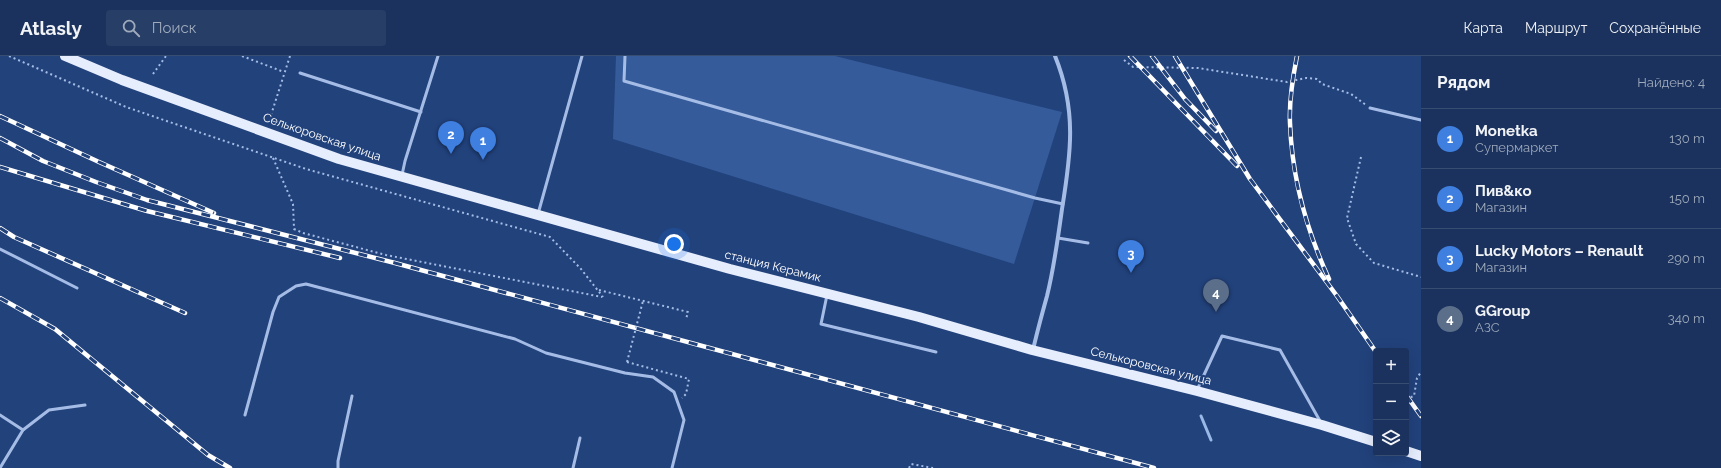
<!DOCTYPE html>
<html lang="ru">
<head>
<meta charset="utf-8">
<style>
	body { margin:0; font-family:Raleway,sans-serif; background:#273e66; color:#f1f3f6 }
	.controls { position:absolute; right:12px; bottom:12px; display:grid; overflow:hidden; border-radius:4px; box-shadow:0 4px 16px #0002 }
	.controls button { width:36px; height:36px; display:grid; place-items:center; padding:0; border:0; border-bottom:1px solid #384d72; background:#1a325d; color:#f1f3f6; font:20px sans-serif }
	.you { position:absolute; left:674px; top:188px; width:14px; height:14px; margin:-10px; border:3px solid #fff; border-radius:50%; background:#1a73e8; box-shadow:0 0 0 6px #1a73e833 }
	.badge { display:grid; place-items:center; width:26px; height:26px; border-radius:50%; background:#95b2f1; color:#fff; font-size:13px; font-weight:700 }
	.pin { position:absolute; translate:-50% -33px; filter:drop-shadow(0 1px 2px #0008) }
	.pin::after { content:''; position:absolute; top:21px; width:14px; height:12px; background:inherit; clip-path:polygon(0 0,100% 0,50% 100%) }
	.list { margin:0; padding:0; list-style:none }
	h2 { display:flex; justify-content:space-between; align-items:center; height:52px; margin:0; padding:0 16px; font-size:17px }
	h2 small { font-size:13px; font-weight:400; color:#9faabc }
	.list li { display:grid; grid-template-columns:26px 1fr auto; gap:12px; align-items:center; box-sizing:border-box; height:60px; padding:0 16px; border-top:1px solid #384d72 }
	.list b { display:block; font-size:15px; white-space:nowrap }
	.list p { margin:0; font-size:13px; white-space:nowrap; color:#9faabc }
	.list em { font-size:13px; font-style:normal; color:#9faabc }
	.icon { flex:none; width:22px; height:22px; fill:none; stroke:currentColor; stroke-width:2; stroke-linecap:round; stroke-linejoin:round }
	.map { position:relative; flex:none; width:1421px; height:412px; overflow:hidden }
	header { display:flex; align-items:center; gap:24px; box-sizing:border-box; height:56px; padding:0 20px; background:#1a325d; border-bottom:1px solid #384d72 }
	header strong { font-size:19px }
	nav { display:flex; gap:22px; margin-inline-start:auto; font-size:14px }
	.search { width:280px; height:36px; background:#273e66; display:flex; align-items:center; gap:10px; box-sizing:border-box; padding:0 14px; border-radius:4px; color:#9faabc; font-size:15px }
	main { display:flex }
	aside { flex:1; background:#1a325d }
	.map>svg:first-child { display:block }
	.green { fill:#355b9a }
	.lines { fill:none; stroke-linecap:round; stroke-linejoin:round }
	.stream { stroke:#99b7e7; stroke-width:3 }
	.path { stroke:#a5bde6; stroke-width:2; stroke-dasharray:2 3; stroke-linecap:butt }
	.service { stroke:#a5bde6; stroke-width:3 }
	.minor { stroke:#a5bde6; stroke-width:4 }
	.primary { stroke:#e6edfd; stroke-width:10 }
	.rail-casing { stroke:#fff; stroke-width:4.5 }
	.rail { stroke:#22427c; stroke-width:3; stroke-dasharray:9; stroke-linecap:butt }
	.path-bridge { stroke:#a5bde6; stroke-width:2; stroke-dasharray:2 3; stroke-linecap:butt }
	.labels { text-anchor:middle; stroke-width:4; stroke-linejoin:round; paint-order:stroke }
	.street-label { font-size:12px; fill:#fff; stroke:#22427c }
</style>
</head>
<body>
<header>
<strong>Atlasly</strong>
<div class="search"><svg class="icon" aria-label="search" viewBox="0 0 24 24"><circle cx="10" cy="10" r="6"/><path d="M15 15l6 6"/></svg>Поиск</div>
<nav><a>Карта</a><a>Маршрут</a><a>Сохранённые</a></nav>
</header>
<main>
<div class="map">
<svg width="1421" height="412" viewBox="0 0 1421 412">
	<rect width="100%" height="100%" fill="#22427c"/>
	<!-- green -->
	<polygon class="green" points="616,0 835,0 1062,56 1014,208 613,83"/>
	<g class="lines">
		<!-- stream -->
		<polyline class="stream" points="1201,360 1211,384"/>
		<!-- path -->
		<g class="path">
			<polyline points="9,0 126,51 306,113 550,181 581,213 603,241"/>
			<polyline points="242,0 284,16"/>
			<polyline points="1124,4 1133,11 1198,12 1287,26 1306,22 1317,23 1322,28 1351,38 1366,49"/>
			<polyline points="153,18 166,0"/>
			<polyline points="271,59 290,0"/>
			<polyline points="1361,101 1347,162 1356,188 1374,207 1421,221"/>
			<polyline points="273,102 293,148 294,173 303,177 386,199 602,241"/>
			<polyline points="599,234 688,256 686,263"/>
			<polyline points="627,306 689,323 686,338 682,342"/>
			<polyline points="1406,343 1414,340 1417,322 1421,316"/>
			<polyline points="909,412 911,408 933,412"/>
		</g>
		<!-- service -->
		<g class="service">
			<polyline points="625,0 624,25 1035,142 1063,148"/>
			<polyline points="300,17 421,56"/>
			<polyline points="1370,52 1421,64"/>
			<polyline points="402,119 405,105 438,0"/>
			<polyline points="538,158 582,0"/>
			<polyline points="1058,182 1088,187"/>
			<polyline points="0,193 77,232"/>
			<polyline points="827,239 821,268 936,296"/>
			<polyline points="1197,334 1222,280 1280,294 1320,365"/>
			<polyline points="0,359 23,374"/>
			<polyline points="245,359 273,256 279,241 296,230 306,228 515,283 546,297 625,317 653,321 674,336 684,364 672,412"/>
			<polyline points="0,412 23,374 49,354 85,349"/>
			<polyline points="338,412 338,405 352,340"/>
			<polyline points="573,412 580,382"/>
		</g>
		<!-- minor -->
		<path class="minor" d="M1033,294c4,-18 9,-36 14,-54 7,-28 11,-58 15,-87 9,-55 15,-99 -7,-153"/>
		<!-- primary -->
		<g class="primary">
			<polyline points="65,0 122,24 339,103 730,213 919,261 1032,294 1197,335 1322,369 1376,386"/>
			<polyline points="1406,395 1421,400"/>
		</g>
		<!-- rail casing -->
		<g class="rail-casing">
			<g id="rail">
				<polyline points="1130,0 1237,110"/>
				<polyline points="1152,0 1185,43 1216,75"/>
				<polyline points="1175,0 1250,123 1337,240 1376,296"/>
				<path d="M1297,0c-4,20 -8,47 -7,67 2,56 16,106 39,156"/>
				<polyline points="0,60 99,106 214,157"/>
				<polyline points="0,82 43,105 96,126 147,144 395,207 1154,412"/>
				<polyline points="0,111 147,155 340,202"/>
				<polyline points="0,172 14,181 185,257"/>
				<polyline points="0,242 55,273 208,399 230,412"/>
				<polyline points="1406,339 1421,360"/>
			</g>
		</g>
		<!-- rail -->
		<use href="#rail" class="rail"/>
		<!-- path-bridge -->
		<polyline class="path-bridge" points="627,306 643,245"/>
	</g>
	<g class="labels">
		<!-- street labels -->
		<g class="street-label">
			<text transform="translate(322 81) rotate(19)" y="4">Селькоровская улица</text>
			<text transform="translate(773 210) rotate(14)" y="4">станция Керамик</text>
			<text transform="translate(1151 310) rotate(14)" y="4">Селькоровская улица</text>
		</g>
	</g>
</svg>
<div class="controls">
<button>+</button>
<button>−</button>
<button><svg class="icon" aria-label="layers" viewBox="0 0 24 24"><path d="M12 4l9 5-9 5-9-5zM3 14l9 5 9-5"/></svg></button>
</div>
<div class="you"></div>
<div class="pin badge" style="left:483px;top:104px;background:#3f7fe0">1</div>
<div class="pin badge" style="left:451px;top:98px;background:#3f7fe0">2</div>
<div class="pin badge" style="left:1131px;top:217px;background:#3f7fe0">3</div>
<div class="pin badge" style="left:1216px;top:256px;background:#5c6f8a">4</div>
</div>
<aside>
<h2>Рядом<small>Найдено: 4</small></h2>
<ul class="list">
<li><span class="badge" style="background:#3f7fe0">1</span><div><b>Monetka</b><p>Супермаркет</p></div><em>130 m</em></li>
<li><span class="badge" style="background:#3f7fe0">2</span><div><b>Пив&amp;ко</b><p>Магазин</p></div><em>150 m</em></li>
<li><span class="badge" style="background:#3f7fe0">3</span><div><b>Lucky Motors – Renault</b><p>Магазин</p></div><em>290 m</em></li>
<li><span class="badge" style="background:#5c6f8a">4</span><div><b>GGroup</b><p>АЗС</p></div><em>340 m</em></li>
</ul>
</aside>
</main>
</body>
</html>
